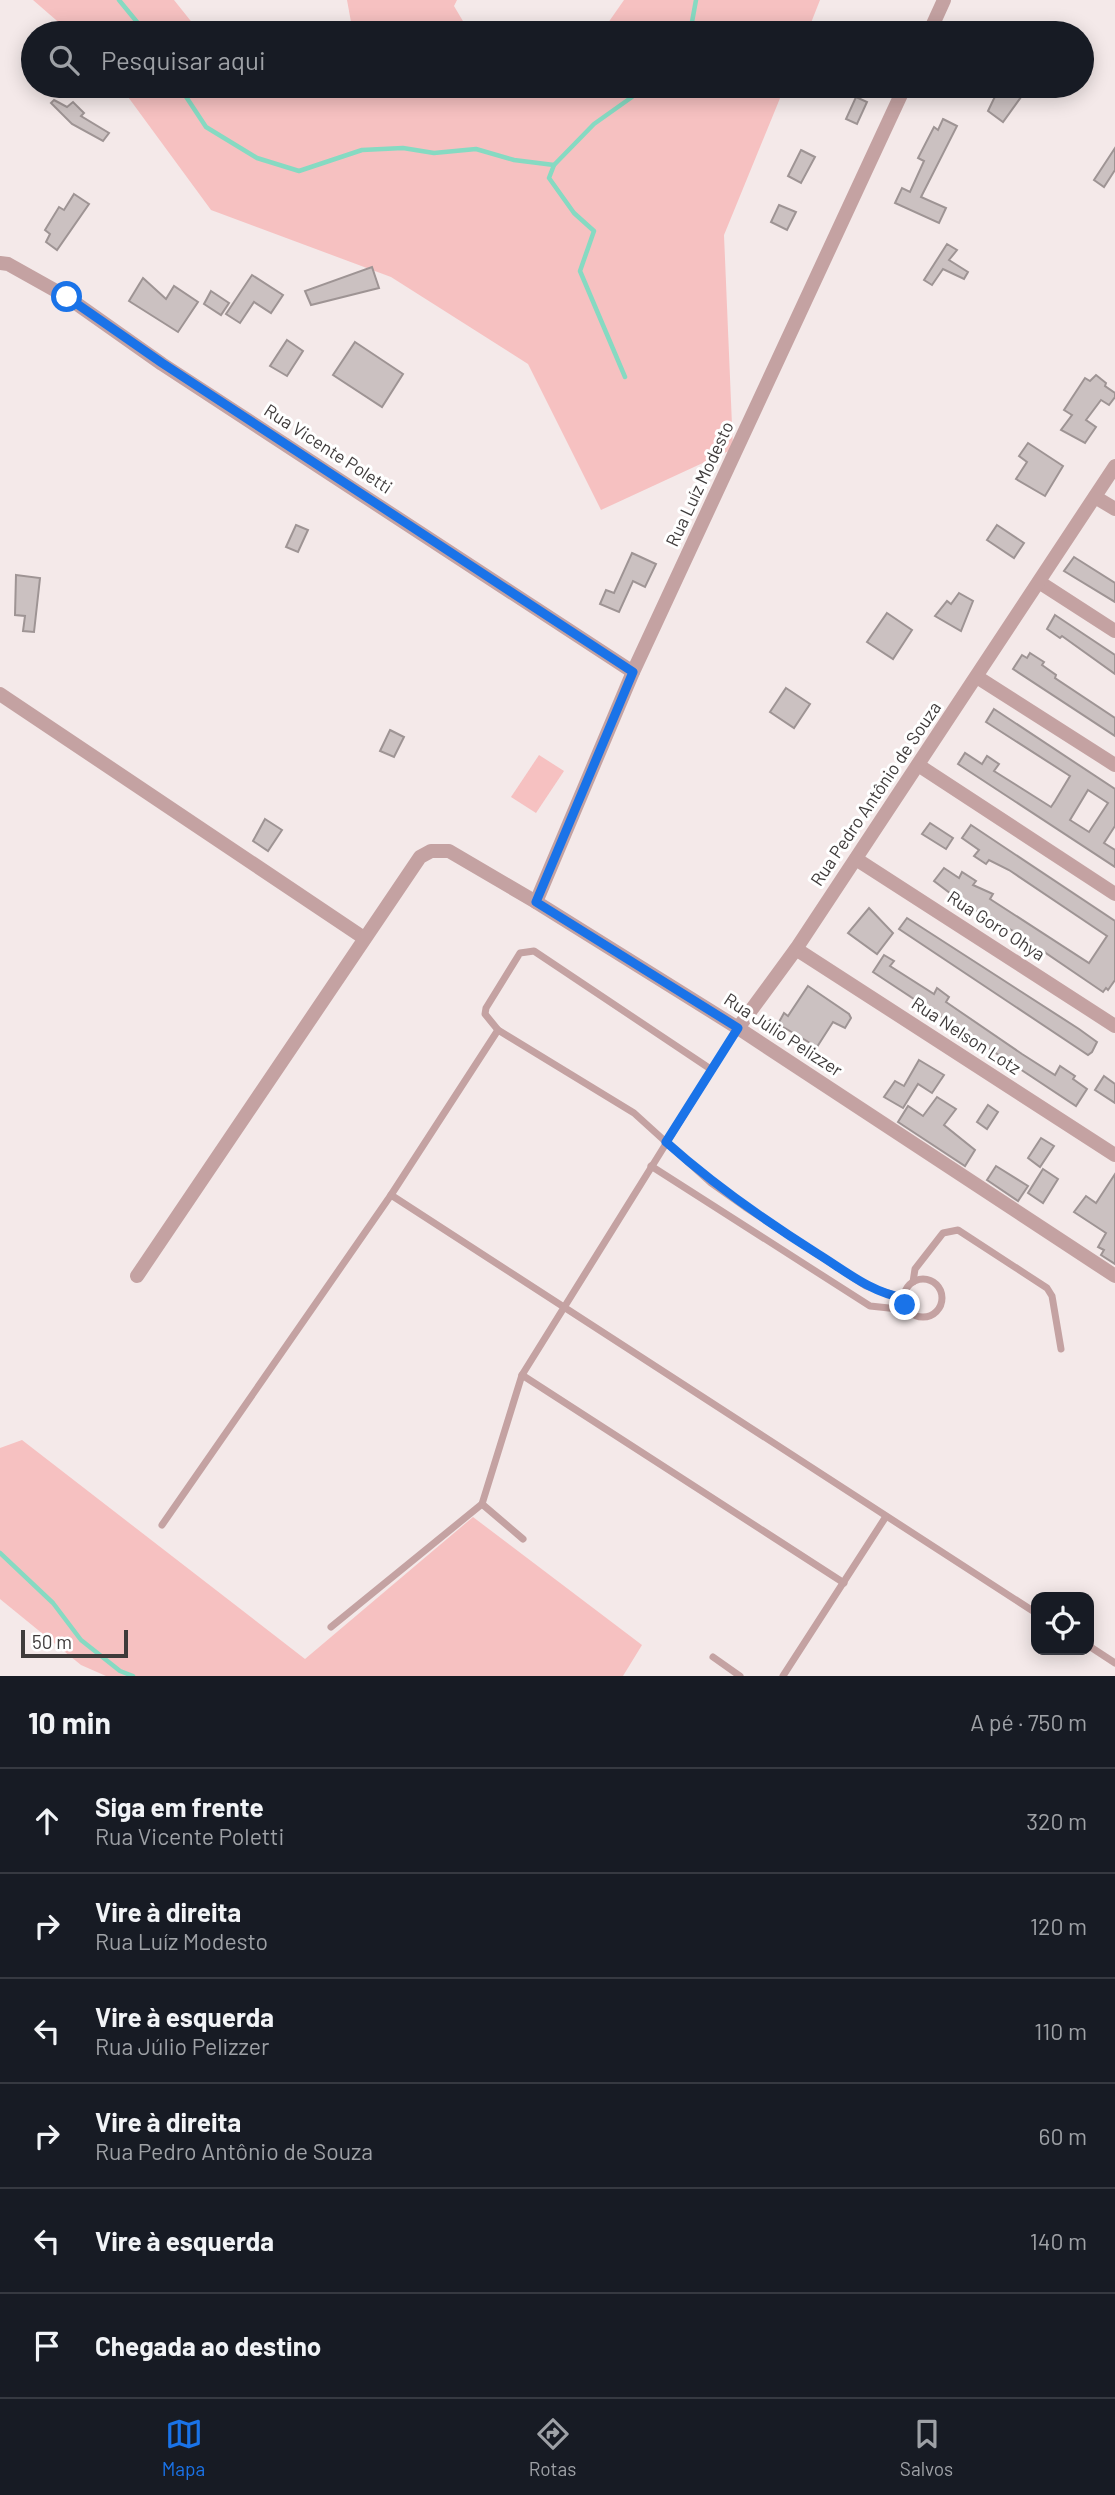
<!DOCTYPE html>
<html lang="pt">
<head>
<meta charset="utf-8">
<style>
	body { margin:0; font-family:Barlow,sans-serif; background:#20242c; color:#f1f3f6 }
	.controls { position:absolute; right:21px; bottom:21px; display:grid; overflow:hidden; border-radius:14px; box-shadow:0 4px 18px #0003 }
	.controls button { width:63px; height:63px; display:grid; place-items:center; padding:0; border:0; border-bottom:2px solid #363941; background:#171b24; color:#f1f3f6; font:35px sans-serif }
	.scale { position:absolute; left:21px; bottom:18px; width:107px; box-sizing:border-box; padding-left:7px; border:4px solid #3f3b3b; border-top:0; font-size:19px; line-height:24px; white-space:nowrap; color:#3f3b3b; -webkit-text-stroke:5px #fff; paint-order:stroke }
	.stop { position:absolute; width:21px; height:21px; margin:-16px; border:5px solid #1a73e8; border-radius:50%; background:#fff }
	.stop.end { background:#1a73e8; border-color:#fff; box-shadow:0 2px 7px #0008 }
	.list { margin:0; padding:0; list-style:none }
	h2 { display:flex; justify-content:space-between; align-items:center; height:91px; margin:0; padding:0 28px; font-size:30px }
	h2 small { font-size:23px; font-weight:400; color:#9ea1a6 }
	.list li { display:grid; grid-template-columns:46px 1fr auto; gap:21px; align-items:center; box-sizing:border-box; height:105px; padding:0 28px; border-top:2px solid #363941 }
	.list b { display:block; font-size:26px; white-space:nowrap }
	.list p { margin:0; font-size:23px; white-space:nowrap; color:#9ea1a6 }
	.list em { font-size:23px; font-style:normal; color:#9ea1a6 }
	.icon { flex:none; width:38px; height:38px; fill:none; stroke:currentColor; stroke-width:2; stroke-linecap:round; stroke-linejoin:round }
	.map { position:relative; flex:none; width:1115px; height:1676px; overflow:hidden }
	.search { position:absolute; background:#171b24; box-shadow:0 4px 18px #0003; left:21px; right:21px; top:21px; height:77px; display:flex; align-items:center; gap:18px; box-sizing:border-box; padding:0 24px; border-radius:38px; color:#9ea1a6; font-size:26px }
	.sheet { height:721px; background:#171b24 }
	nav { display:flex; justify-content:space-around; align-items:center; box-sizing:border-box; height:98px; border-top:2px solid #363941; background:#171b24; font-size:19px; color:#9ea1a6 }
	nav a { display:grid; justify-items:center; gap:4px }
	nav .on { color:#1a73e8 }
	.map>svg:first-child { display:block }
	.green { fill:#f6c1c1 }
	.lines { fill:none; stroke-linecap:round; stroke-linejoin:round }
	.stream { stroke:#86dac2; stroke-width:4.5 }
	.building { fill:#cbc1c1; stroke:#9e9494; stroke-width:2; fill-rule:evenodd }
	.service { stroke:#c4a2a2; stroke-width:7 }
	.minor { stroke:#c4a2a2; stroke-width:14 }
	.route { stroke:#1a73e8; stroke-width:9 }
	.labels { text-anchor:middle; stroke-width:6; stroke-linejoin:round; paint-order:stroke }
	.street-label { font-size:18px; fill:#3f3b3b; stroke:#fff }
</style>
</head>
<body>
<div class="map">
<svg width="1115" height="1676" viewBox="0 0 1115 1676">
	<rect width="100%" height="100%" fill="#f4e9e9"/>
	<!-- green -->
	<g class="green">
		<polygon points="33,0 174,0 194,25 264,21 262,33 71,33"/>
		<polygon points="347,0 457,0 454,6 470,33 353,33"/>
		<polygon points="624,0 820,0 807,33 601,33"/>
		<polygon points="120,86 500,86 505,94 545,86 785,86 724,235 733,449 601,510 528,364 391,277 211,210"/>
		<polygon points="539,755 564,771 536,813 511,797"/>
		<polygon points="22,1440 305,1659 473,1517 642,1645 623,1676 106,1676 81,1665 0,1599 0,1448"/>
	</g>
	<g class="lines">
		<!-- stream -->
		<g class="stream">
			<polyline points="119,0 146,33"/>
			<polyline points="690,33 696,0"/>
			<polyline points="179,86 206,127 257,158 299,171 362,150 403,148 434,153 476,149 514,160 554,165 594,124 632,97 640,86"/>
			<polyline points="554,165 549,178 574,213 594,231 580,271 625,377"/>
			<polyline points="0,1553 53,1603 81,1640 120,1671 133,1676"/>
		</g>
	</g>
	<!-- building -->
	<g class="building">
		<polygon points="1000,86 1029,86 1003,122 988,111"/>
		<polygon points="856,97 867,102 857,124 846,119"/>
		<polygon points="54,100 67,107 73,102 84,113 81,116 109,133 103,141 72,124 51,103"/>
		<polygon points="943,119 957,126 921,197 946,208 939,223 895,203 902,188 910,192 924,161 918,158 934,127 938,130"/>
		<polygon points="1115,148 1115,170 1104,187 1094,180"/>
		<polygon points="801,150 815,157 801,183 788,176"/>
		<polygon points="74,194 89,204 57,250 46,242 50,234 45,230 59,207 64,210"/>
		<polygon points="779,205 796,212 787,230 771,222"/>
		<polygon points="947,244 957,250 949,260 968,272 964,279 943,269 932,285 924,280"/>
		<polygon points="372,267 379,288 311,305 305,291"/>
		<polygon points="252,275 283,295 271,313 254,302 240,323 226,314"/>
		<polygon points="143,278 166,299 174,286 198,302 178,332 129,301"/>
		<polygon points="211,291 229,303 221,315 204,304"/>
		<polygon points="287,340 303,351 287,376 270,366"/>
		<polygon points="355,342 403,374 382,407 333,375"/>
		<polygon points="1096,375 1106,383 1105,386 1115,393 1115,397 1109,405 1101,400 1086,420 1096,427 1085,443 1061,430 1072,415 1064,410 1085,378 1090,381"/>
		<polygon points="1028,443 1063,466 1045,496 1016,479 1027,462 1019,456"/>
		<polygon points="296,525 308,530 298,552 286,547"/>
		<polygon points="997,525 1024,543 1014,558 987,540"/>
		<polygon points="632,553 656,564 645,587 633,581 619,612 600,604 606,590 614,593"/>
		<polygon points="1074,557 1115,583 1115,602 1064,571"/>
		<polygon points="16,575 40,578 34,632 23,631 25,616 15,615"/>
		<polygon points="959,593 973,601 961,631 935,616 947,601 951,604"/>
		<polygon points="887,613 912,630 893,659 867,642"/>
		<polygon points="1055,615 1115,655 1115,674 1062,636 1060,638 1047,629"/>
		<polygon points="1030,653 1044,662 1042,665 1056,675 1055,678 1115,718 1115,736 1013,669 1022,655 1027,658"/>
		<polygon points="786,688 810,704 794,728 770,712"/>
		<path d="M994,709l121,80v37l-11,17 11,7v17l-157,-103 7,-11 17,11 5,-8 12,8 -5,7 57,36 4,-6 15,-25 -84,-54zM1088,790l20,13 -19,29 -19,-12z"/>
		<polygon points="390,730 404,737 394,757 380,751"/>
		<polygon points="265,819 282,830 268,851 253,841"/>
		<polygon points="930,823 953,838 946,849 922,834"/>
		<polygon points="971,825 1115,921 1115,980 1108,990 1106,988 1103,992 1015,932 967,906 934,881 944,868 959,878 962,872 976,881 973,885 993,894 990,899 1089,963 1107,936 1009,870 989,860 986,864 974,856 979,850 962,838"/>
		<polygon points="869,908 893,933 877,954 848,933"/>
		<polygon points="907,918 1079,1029 1097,1042 1092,1052 1088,1055 899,929"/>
		<polygon points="884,955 894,961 890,966 934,994 937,988 949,997 946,1002 1022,1054 1055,1075 1060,1066 1075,1076 1073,1079 1087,1089 1076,1106 873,972"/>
		<polygon points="808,986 849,1014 851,1018 845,1028 833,1022 817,1047 778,1024 784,1013 788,1016"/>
		<polygon points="919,1060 944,1075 932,1093 918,1084 903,1108 884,1097 895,1081 904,1086"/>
		<polygon points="1104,1076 1115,1084 1115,1103 1095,1090"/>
		<polygon points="937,1097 956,1109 944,1125 975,1150 965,1166 898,1122 908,1106 923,1116"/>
		<polygon points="988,1105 998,1112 987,1129 977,1122"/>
		<polygon points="1041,1138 1054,1146 1040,1167 1028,1158"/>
		<polygon points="996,1166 1028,1186 1018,1201 987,1180"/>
		<polygon points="1043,1169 1058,1179 1043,1203 1028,1193"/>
		<polygon points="1115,1174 1115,1264 1101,1255 1104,1250 1098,1247 1106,1233 1074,1212 1086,1196 1096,1203"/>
	</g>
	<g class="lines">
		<!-- service -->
		<g class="service">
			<polyline points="712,1070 534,951 520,953 486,1008 485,1014 498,1030 634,1113 711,1183 745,1207 866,1286 904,1298"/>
			<polyline points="651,1166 870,1306 908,1310"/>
			<polyline points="391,1195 1036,1613"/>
			<circle cx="923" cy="1298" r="19"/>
			<polyline points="913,1282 915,1269 943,1233 958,1230 1047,1288 1052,1296 1061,1349"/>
			<polyline points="522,1375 844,1583"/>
			<polyline points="482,1504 523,1539"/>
			<polyline points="162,1525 391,1195 498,1030"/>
			<polyline points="331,1627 482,1504 522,1375 738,1028"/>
			<polyline points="1089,1646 1115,1663"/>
			<polyline points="713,1657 740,1676"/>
			<polyline points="783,1676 885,1518"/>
		</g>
		<!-- minor -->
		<g class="minor">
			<polyline points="929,33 944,0"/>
			<polyline points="0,263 8,264 67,297 162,364 633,672"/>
			<polyline points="1095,497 1115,509"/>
			<polyline points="1039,582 1115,631"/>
			<polyline points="977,677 1115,765"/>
			<polyline points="0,694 364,938"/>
			<polyline points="918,765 1115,894"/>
			<polyline points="856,859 1115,1026"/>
			<polyline points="536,902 633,672 905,86"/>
			<polyline points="796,949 1115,1155"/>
			<polyline points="738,1028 796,949 1115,466"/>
			<polyline points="137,1276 420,857 431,851 449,851 536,902 738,1028 1115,1276"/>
		</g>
	</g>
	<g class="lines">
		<!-- route -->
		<path class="route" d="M67,297l95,66 471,309 -97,230 202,126 -72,114c48,43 98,78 152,112 29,18 52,38 86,44l1,7"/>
	</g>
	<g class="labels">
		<!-- street labels -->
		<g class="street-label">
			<text transform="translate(328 449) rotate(33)" y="6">Rua Vicente Poletti</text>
			<text transform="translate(700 484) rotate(-65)" y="6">Rua Luíz Modesto</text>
			<text transform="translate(876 794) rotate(-56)" y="6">Rua Pedro Antônio de Souza</text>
			<text transform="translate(996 926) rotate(33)" y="6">Rua Goro Ohya</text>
			<text transform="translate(783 1035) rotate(33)" y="6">Rua Júlio Pelizzer</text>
			<text transform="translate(966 1036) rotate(33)" y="6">Rua Nelson Lotz</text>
		</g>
	</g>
</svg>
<div class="controls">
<button><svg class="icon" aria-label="locate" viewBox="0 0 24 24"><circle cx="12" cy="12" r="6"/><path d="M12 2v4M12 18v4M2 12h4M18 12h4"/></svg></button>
</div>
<div class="scale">50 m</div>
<div class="stop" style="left:67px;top:297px"></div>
<div class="stop end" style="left:905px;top:1305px"></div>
<div class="search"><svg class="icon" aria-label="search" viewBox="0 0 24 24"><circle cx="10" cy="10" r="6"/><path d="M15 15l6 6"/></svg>Pesquisar aqui</div>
</div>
<section class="sheet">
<h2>10 min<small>A pé · 750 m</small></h2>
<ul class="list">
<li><svg class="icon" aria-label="ahead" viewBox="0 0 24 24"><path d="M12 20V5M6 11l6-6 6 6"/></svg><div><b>Siga em frente</b><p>Rua Vicente Poletti</p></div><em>320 m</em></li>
<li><svg class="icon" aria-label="right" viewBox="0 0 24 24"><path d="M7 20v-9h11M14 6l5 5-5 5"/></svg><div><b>Vire à direita</b><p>Rua Luíz Modesto</p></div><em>120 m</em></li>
<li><svg class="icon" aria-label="left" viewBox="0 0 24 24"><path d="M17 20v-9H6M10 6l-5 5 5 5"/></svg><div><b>Vire à esquerda</b><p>Rua Júlio Pelizzer</p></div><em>110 m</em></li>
<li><svg class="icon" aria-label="right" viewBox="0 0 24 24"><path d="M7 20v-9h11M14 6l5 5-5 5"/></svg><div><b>Vire à direita</b><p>Rua Pedro Antônio de Souza</p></div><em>60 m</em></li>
<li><svg class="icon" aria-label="left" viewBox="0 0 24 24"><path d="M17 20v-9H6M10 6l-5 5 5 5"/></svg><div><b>Vire à esquerda</b></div><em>140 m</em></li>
<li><svg class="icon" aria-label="arrive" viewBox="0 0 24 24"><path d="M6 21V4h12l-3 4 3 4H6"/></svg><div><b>Chegada ao destino</b></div></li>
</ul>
</section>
<nav>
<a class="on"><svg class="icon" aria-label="map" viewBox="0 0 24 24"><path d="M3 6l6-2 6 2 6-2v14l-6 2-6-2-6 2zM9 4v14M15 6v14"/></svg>Mapa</a>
<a><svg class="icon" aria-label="directions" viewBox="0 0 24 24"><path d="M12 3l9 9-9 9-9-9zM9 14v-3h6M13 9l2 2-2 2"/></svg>Rotas</a>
<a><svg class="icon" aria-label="saved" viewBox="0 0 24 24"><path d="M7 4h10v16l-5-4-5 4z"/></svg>Salvos</a>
</nav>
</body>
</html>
